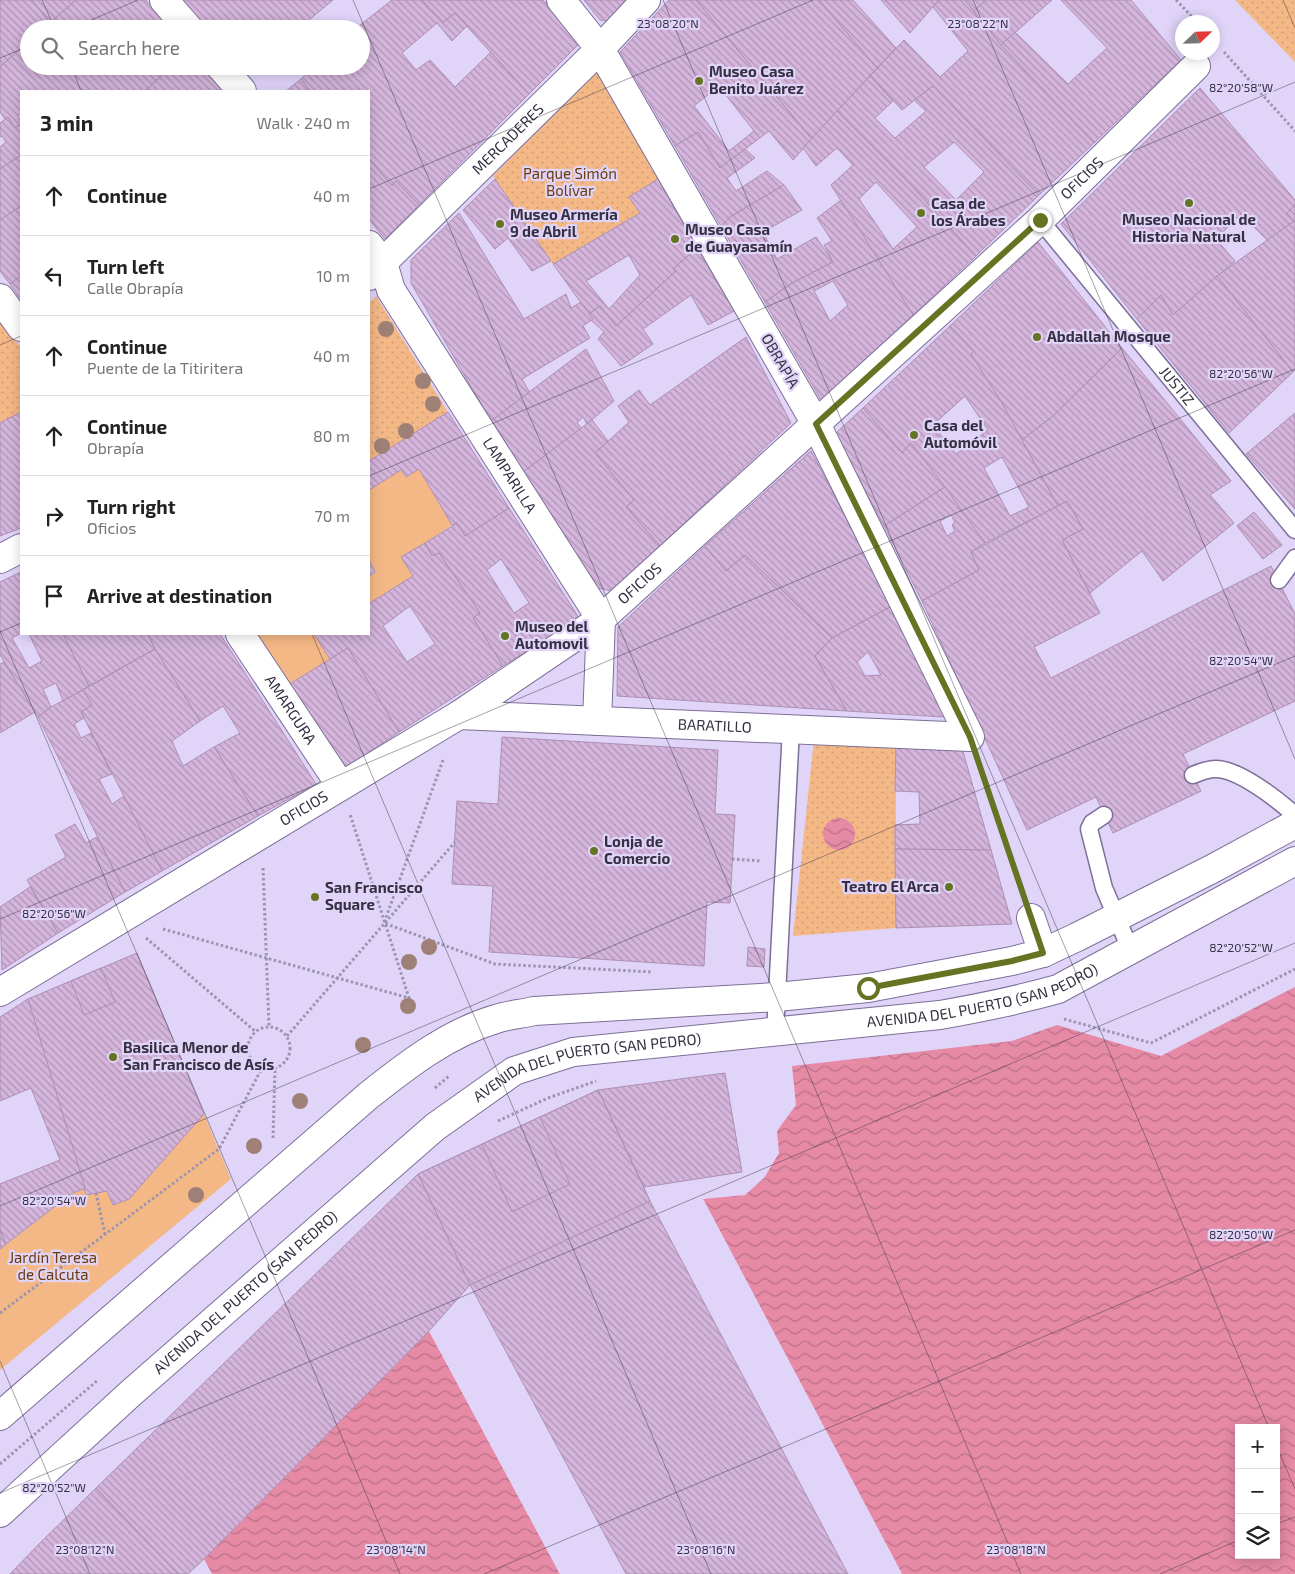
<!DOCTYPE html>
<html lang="en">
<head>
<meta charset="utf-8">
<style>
	body { margin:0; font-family:"Exo 2",sans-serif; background:#f6f6f6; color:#222 }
	.controls { position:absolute; right:15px; bottom:15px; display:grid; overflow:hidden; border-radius:0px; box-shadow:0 2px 12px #0003 }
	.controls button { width:45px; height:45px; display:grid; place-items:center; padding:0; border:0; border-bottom:1px solid #e0e0e0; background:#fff; color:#222; font:25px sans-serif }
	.compass { position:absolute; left:1175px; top:15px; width:45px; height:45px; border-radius:50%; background:#fff; box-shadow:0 2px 12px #0003; rotate:67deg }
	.stop { position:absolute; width:15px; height:15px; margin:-11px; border:4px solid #647422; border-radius:50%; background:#fff }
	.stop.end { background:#647422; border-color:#fff; box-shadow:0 1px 5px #0008 }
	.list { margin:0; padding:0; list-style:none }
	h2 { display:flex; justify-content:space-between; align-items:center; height:65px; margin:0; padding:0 20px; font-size:21px }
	h2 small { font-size:16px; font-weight:400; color:#767676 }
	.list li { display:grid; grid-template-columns:32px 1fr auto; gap:15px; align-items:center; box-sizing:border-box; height:80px; padding:0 20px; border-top:1px solid #e0e0e0 }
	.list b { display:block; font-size:19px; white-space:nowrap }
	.list p { margin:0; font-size:16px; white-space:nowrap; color:#767676 }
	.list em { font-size:16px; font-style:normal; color:#767676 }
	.icon { flex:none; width:28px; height:28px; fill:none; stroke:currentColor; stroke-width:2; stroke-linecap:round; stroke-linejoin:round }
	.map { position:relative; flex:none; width:1295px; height:1574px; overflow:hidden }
	.search { position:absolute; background:#fff; box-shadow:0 2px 12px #0003; left:20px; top:20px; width:350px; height:55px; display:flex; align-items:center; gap:12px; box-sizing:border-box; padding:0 18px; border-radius:28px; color:#767676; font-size:19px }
	.panel { position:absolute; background:#fff; box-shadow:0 2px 12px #0003; left:20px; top:90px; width:350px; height:545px; border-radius:0px }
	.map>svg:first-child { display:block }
	.park { fill:url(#park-dots) }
	.garden { fill:#f4b887 }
	.water { fill:url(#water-waves); fill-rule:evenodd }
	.pier { fill:#e0d4f9 }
	.building { fill:url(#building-back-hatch); stroke:#ae8fb4; fill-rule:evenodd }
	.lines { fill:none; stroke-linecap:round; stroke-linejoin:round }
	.lane-casing { stroke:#7e6f98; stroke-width:19 }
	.street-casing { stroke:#7e6f98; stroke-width:30 }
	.primary-casing { stroke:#7e6f98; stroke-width:30 }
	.path { stroke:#9c93b0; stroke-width:3; stroke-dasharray:2.5 2.5; stroke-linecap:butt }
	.lane { stroke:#fff; stroke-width:16 }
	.street { stroke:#fff; stroke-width:28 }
	.primary { stroke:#fff; stroke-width:28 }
	.tree { fill:#9f8076 }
	.route { stroke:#647422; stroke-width:6 }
	.ticks { fill:none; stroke:#363042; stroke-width:1; stroke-opacity:0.45 }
	.poi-dot { fill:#647422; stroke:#e0d4f9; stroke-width:2 }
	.labels { text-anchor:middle; stroke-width:4.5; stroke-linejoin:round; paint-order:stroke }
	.poi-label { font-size:15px; font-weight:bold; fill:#363042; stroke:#e0d4f9; text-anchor:start }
	.street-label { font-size:15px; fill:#363042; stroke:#e0d4f9 }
	.park-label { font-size:15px; fill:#6a3b0b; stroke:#e0d4f9 }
	.ticks-label { font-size:12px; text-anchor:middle; fill:#363042; stroke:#e0d4f9; stroke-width:4.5; stroke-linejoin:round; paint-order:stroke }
</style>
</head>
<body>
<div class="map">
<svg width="1295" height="1574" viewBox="0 0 1295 1574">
	<defs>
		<pattern id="park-dots" width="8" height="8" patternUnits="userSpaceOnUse" patternTransform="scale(1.25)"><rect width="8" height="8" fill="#f4b887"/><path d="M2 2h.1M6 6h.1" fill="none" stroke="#d29e76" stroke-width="1.8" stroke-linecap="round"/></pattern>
		<pattern id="water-waves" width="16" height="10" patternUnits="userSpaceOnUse" patternTransform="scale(1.25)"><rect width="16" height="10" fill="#e68aa6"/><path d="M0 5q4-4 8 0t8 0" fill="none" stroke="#bb7189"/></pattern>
		<pattern id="building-back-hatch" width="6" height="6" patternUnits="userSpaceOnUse" patternTransform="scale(1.25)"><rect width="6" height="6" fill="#d5b5dc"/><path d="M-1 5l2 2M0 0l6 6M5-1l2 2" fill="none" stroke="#ae94b4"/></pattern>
	</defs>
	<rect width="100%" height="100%" fill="#e0d4f9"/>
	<!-- park -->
	<g class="park">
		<polygon points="1235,0 1295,0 1295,62"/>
		<polygon points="598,73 658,179 629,197 640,213 553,264 493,176 592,76"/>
		<polygon points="376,296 448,412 369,461 369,303"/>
		<polygon points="0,318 21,348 21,412 0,423"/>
		<polygon points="814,740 896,744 896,928 793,936"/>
	</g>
	<!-- garden -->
	<g class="garden">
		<polygon points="419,469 452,525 425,543 413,576 370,603 369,576 375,572 369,560 369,490 401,470 406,477"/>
		<polygon points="254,634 314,634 330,659 288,685"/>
		<polygon points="204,1114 231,1179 0,1370 0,1249 71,1194 85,1188 107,1191 113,1205 129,1199"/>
	</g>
	<!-- water -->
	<g class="water">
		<circle cx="839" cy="834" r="16"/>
		<path d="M1295,987v587h-393l-199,-375 42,-4 19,-17 15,-25 -2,-22 19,-26 -4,-39 220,-25 45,-16 104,31zM1239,1428h37v127h-37z"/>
		<polygon points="429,1331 560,1574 212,1574 204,1559"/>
	</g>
	<!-- pier -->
	<g class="pier">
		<polygon points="703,1199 902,1574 899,1574 701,1200"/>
		<polygon points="432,1330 562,1573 562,1574 560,1574 429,1331"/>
	</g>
	<!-- building -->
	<g class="building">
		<polygon points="0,0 32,0 50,23 43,29 29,29 29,41 0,67"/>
		<polygon points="32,0 76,0 50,23"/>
		<polygon points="76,0 146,0 170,29 43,29"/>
		<polygon points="183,0 333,0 298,29 207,29"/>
		<polygon points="392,0 422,0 443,22 455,13 467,26 452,41 437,23 402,53 416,70 430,60 455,87 491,52 529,94 419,205 396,181 392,186 369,159 369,91 310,91 301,79 315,66 361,66 361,29 355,29"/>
		<polygon points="422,0 476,0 509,35 524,21 506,0 543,0 579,44 529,94 455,13 443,22"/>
		<polygon points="422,0 543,0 579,44 529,94 455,13 443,22"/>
		<polygon points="584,0 626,0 607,21 600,20"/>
		<path d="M669,0h27l116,139 -19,21 -24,-29 -49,37 -22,-36 -23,14 -55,-94zM719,86l35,45 -25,20 -35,-45z"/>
		<polygon points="696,0 775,0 760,14 788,43 773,60 810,99 838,71 776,0 819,0 877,68 812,139"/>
		<polygon points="696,0 819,0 877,68 812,139"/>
		<polygon points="819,0 853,0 896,48 877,68"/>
		<polygon points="881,0 939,0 910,33"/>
		<polygon points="939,0 965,0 1001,45 1094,143 1039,195 933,86 902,110 870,76 904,40 940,77 968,51 933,7"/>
		<polygon points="965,0 986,0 974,11"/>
		<polygon points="986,0 1052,0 1001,45 974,11"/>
		<polygon points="1061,0 1131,0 1181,60 1094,143 1001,45 1015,32 1068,84 1107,48"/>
		<polygon points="29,41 29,66 172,66 145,91 21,91 21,113 18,116 21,124 15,128 8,117 5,119 0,112 0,67"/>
		<polygon points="172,66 203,66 225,91 145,91"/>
		<polygon points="237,66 253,66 244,74"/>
		<path d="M870,76l23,25 -18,17 20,20 31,-27 -12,-11 19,-14 106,109 -63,61 -66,-72 -73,-73zM954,142l30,30 -28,28 -32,-33z"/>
		<polygon points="301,79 310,91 286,91"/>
		<polygon points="1200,88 1295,200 1295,205 1287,213 1294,221 1268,241 1241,214 1216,239 1235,261 1173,315 1161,295 1137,319 1061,224"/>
		<path d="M837,111l73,73 66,72 -63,59 -82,-130 22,-20 -16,-17 -21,18 -13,-18zM876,182l41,45 -24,22 -34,-50z"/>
		<polygon points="8,117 15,128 21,124 21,155 0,169 0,147 6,142 2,136 0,137 0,123"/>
		<polygon points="698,132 720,168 745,149 755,158 727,178 736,191 767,171 784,185 730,217 721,226 675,146"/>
		<polygon points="21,155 21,206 0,220 0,169"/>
		<polygon points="369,159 392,186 396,181 419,205 385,239 369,219"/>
		<polygon points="495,179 551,261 532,271 508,238 495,249 463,210"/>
		<path d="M658,179l39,69 -23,20 1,4 -59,54 -16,-20 -11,8 -36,-50 87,-51 -11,-16zM629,255l11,20 -31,34 -23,-28z"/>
		<polygon points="784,185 802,210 763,232 777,259 816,237 833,262 792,283 765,302 721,226 730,217"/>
		<path d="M841,200l72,115 -92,85 -56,-98 27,-19 41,-21 -9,-17 8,-4 -15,-23zM833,281l15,24 -18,16 -16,-30z"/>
		<polygon points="1295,205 1295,370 1293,372 1217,276 1294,221 1287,213"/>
		<polygon points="21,206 21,276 10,284 0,271 0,220"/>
		<polygon points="459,213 524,319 566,294 571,308 581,302 593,319 583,326 590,338 522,379 530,393 491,421 411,283 411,260"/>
		<polygon points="1038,242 1122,348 1053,416 1022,440 971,354 974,351 950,326"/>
		<polygon points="697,248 734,311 708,325 691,295 643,329 653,344 621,366 598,339 604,332 591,320 593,319 589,314 600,306 616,326 675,272 674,268"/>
		<polygon points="21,276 21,300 10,284"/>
		<polygon points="1217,276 1293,372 1229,433 1137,319 1161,295 1173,315"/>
		<path d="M950,326l24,25 -3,3 31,49 56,103 -73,37 -74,-100 -9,10 -39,-45zM965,396l23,34 -32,24 -23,-29zM1002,457l27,50 -19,9 -26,-48z"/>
		<polygon points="746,337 791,423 660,546 626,507 634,500 595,453 629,422 618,406 639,390 650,405"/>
		<polygon points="1122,348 1231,481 1210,495 1234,523 1163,581 1142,551 1090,593 1062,540 1083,529 1067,501 1058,506 1022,440 1053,416"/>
		<polygon points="586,349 614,401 587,424 583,417 577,423 582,428 523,472 491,421"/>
		<polygon points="863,408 902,453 911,443 945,487 884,526 836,436 837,432"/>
		<polygon points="21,412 21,528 0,536 0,423"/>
		<polygon points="448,412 509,508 465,536 457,523 452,525 419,469 406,477 401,470 369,490 369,461"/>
		<polygon points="1295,413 1295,509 1246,454"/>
		<polygon points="592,420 608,441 595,453 634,500 626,507 660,546 612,591 598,588 523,472"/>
		<path d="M811,451l81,155 -60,32 -87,-83 -19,16 -21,-25zM803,543l17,31 -12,9 -25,-24zM844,588l8,17 -14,10 -12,-14z"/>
		<polygon points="811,451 892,606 832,638 745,555 726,571 705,546"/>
		<path d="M945,487l40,56 -14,9 8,18 -57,31 -38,-75zM951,515l4,7 -3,3 3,6 -8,5 -7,-15z"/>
		<polygon points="1067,501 1083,529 1062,540 1100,613 1034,647 1051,678 1271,566 1295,614 1295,701 1183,754 1201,791 1113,833 1096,797 1027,830 922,601 979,570 971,552"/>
		<path d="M509,508l70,110 -76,48 -30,-48 7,-5 -41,-60 -7,3 -7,-13 32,-20 8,13zM501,559l28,44 -15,10 -27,-43z"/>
		<polygon points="1254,512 1282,545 1263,559 1237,526"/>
		<path d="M425,543l7,13 7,-3 41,60 -7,5 30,48 -104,66 -51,-84 -18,11 -16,-25h55v-33l1,2 43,-27 -12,-19zM410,606l25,38 -28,18 -24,-36z"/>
		<polygon points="705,546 726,571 745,555 832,638 815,656 847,711 617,696 618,627"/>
		<polygon points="369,560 375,572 369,576"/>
		<polygon points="21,572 21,633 12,638 29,668 42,661 29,634 63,634 89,686 63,701 56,683 43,689 51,707 38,717 0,655 0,582"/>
		<path d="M892,606l55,104 -3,7 -97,-6 -32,-55 17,-18zM868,652l13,23 -16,1 -8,-14z"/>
		<polygon points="63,634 148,634 155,649 89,686"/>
		<polygon points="148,634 220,634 316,784 258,816 214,747 240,733 223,706 200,721 155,649"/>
		<polygon points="348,648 399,732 344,769 288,685"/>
		<polygon points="155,649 200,721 172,741 183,766 214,747 258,816 162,871 81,712 92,705 83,690"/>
		<polygon points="4,662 35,712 0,733 0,664"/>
		<polygon points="83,690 92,705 81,712 84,718 74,724 81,738 91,733 112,774 99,779 112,804 124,796 162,871 125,892 38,717 51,707"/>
		<polygon points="502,737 718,750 715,814 735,815 730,903 707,902 704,966 489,952 493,886 452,884 457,801 498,804"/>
		<polygon points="896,744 962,748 991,850 895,849 895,825 920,824 919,792 895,791"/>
		<polygon points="75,824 86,843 97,837 125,892 58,933 27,880 66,857 55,835"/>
		<polygon points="895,849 991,850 1012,924 896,928"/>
		<polygon points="30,887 58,933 2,970 0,907"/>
		<polygon points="748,947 765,949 764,967 747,966"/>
		<polygon points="137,953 204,1114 129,1199 113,1205 107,1191 86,1195 28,999"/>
		<polygon points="101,968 115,1002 84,1015 71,981"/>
		<polygon points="28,999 85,1188 71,1194 6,1244 0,1230 0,1184 60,1160 31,1088 0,1101 0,1017"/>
		<polygon points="725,1073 742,1172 644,1187 598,1090"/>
		<polygon points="598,1090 650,1201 848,1574 626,1574 470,1285 418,1174"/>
		<polygon points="598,1090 650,1201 470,1285 418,1174"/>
		<polygon points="540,1117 570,1184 512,1212 482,1144"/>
		<polygon points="418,1174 470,1285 429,1331 204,1559 188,1574 178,1574 96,1488"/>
		<polygon points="0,1230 6,1244 0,1249"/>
		<polygon points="96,1488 178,1574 10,1574 38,1545"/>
	</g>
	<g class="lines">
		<!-- lane casing -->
		<g class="lane-casing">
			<g id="lane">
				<path id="s1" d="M1040,220l255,310"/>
				<polyline points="1279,580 1295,558"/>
				<path d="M1193,775c7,-3 15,-6 23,-6 23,0 62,31 79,46"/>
				<polyline points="1104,815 1092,823 1089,829 1104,888 1131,951"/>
				<polyline points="775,1033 791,729"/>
			</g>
		</g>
		<!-- street casing -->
		<g class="street-casing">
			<g id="street">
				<polyline points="164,0 189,29"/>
				<polyline points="220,66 242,91"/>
				<path id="s2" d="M369,245l14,18 8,27 210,329 -4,102"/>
				<path id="s3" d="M369,276l231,-227 46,-49"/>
				<polyline points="0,298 21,327"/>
				<polyline points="0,559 21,548"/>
				<path id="s4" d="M240,634l101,152"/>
				<path id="s5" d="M459,715l511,22 -154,-313 -216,-375 -39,-49"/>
				<polyline points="1031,918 1043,953"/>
				<path id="s6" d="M0,992l459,-277 142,-96 439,-399 156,-154"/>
			</g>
		</g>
		<!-- primary casing -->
		<g class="primary-casing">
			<g id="primary">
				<path d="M0,1416l368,-320c39,-31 80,-63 128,-77 12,-4 25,-5 38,-8l243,-14 91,-9 144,-27 31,-8 34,-16 135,-68 83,-45"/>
				<path id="s7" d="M0,1513l131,-120 304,-266 79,-56 59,-19 367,-37c40,-7 79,-15 118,-26l237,-128"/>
			</g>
		</g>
		<!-- path -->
		<g class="path">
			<polyline points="1176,0 1197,22"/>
			<polyline points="1224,52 1295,131"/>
			<polyline points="443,760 384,923 495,964 653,972"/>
			<polyline points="980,765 1022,892"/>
			<polyline points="732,859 762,861"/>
			<polyline points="263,868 269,1027"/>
			<polyline points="163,929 409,998 350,814"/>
			<polyline points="146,938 256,1032"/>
			<polyline points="1064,1019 1151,1043 1295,969"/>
			<circle cx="269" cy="1048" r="21"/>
			<polyline points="287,1036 455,842"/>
			<polyline points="435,1088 449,1076"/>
			<polyline points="498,1121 548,1098 596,1081"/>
			<polyline points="273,1138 275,1069"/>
			<polyline points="96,1193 105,1234"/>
			<polyline points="0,1313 219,1149 262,1068"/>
			<polyline points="0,1464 98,1380"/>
		</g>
		<!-- lane -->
		<use href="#lane" class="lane"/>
		<!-- street -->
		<use href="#street" class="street"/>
		<!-- primary -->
		<use href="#primary" class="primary"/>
	</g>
	<!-- trees -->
	<g class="tree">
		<circle cx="386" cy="329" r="8"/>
		<circle cx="423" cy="381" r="8"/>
		<circle cx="433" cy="404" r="8"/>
		<circle cx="406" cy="431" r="8"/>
		<circle cx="382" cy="446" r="8"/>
		<circle cx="429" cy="947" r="8"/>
		<circle cx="409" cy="962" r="8"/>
		<circle cx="408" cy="1006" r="8"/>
		<circle cx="363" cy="1045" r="8"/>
		<circle cx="300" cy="1101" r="8"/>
		<circle cx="254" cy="1146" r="8"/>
		<circle cx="196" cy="1195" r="8"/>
	</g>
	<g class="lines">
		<!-- route -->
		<polyline class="route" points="868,988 1012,961 1043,953 970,737 816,424 1040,220"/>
	</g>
	<!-- ticks -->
	<path class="ticks" d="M42,0l13,29M353,0l668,1574M663,0l606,1428M973,0l322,759M1283,0l12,28M70,29l68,-29M0,58l29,-12M71,66l10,25M369,189l444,-189M0,345l21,-9M369,476l926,-394M0,631l400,943M0,632l21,-9M312,634l399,940M0,919l1295,-550M0,1206l1295,-550M0,1361l90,213M1276,1445l19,44M0,1493l1295,-550M1276,1524l19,-7M484,1574l811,-344M1160,1574l79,-34"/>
	<!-- markers -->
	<g class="poi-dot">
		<circle cx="699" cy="81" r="5"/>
		<circle cx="1189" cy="203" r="5"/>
		<circle cx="921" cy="213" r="5"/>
		<circle cx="500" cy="224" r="5"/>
		<circle cx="675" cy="239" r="5"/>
		<circle cx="1037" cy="337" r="5"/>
		<circle cx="914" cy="435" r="5"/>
		<circle cx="505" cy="636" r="5"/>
		<circle cx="594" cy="851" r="5"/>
		<circle cx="949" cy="887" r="5"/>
		<circle cx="315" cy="897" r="5"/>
		<circle cx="113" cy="1057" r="5"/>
	</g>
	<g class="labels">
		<!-- poi labels -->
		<g class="poi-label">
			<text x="709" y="77">Museo Casa<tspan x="709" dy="17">Benito Juárez</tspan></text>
			<text x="931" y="209">Casa de<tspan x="931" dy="17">los Árabes</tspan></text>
			<text x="510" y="220">Museo Armería<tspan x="510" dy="17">9 de Abril</tspan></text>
			<text x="1189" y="225" text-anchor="middle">Museo Nacional de<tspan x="1189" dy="17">Historia Natural</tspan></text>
			<text x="685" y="235">Museo Casa<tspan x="685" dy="17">de Guayasamín</tspan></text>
			<text x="1047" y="342">Abdallah Mosque</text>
			<text x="924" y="431">Casa del<tspan x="924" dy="17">Automóvil</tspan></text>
			<text x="515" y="632">Museo del<tspan x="515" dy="17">Automovil</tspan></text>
			<text x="604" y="847">Lonja de<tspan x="604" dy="17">Comercio</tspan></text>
			<text x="939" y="892" text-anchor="end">Teatro El Arca</text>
			<text x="325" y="893">San Francisco<tspan x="325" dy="17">Square</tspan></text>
			<text x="123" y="1053">Basilica Menor de<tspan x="123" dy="17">San Francisco de Asís</tspan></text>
		</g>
		<!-- street labels -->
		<g class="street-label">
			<text dy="5" stroke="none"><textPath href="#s3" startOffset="195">MERCADERES</textPath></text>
			<text dy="5" stroke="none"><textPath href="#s6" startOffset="1360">OFICIOS</textPath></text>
			<text transform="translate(780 361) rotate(60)" y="5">OBRAPÍA</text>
			<text dy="5" stroke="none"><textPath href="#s1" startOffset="215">JUSTIZ</textPath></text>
			<text dy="5" stroke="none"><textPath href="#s2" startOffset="271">LAMPARILLA</textPath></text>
			<text dy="5" stroke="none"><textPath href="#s6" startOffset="760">OFICIOS</textPath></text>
			<text dy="5" stroke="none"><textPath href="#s4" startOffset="91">AMARGURA</textPath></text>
			<text dy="5" stroke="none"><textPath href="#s5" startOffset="256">BARATILLO</textPath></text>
			<text dy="5" stroke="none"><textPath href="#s6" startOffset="355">OFICIOS</textPath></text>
			<text dy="5" stroke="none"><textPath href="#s7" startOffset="1155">AVENIDA DEL PUERTO (SAN PEDRO)</textPath></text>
			<text dy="5" stroke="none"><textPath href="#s7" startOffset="750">AVENIDA DEL PUERTO (SAN PEDRO)</textPath></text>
			<text dy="5" stroke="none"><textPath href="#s7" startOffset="330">AVENIDA DEL PUERTO (SAN PEDRO)</textPath></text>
		</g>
		<!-- park labels -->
		<g class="park-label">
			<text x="570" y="179">Parque Simón<tspan x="570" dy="17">Bolívar</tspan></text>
			<text x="53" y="1263">Jardín Teresa<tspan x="53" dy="17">de Calcuta</tspan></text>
		</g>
	</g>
	<g class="ticks-label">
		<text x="668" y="28">23°08'20"N</text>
		<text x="978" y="28">23°08'22"N</text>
		<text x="1241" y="92">82°20'58"W</text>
		<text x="1241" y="378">82°20'56"W</text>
		<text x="1241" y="665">82°20'54"W</text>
		<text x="54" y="918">82°20'56"W</text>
		<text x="1241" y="952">82°20'52"W</text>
		<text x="54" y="1205">82°20'54"W</text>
		<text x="1241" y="1239">82°20'50"W</text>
		<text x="54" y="1492">82°20'52"W</text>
		<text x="85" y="1554">23°08'12"N</text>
		<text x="396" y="1554">23°08'14"N</text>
		<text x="706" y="1554">23°08'16"N</text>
		<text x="1016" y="1554">23°08'18"N</text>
	</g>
</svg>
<div class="controls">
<button>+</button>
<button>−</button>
<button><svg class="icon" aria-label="layers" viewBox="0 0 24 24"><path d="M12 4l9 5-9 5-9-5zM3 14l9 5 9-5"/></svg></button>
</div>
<svg class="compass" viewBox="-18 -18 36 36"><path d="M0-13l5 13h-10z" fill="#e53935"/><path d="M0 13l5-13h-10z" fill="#767676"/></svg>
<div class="stop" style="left:868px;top:988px"></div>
<div class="stop end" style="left:1040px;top:220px"></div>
<div class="search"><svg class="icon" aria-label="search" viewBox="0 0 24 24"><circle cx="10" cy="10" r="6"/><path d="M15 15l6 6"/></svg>Search here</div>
<section class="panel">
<h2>3 min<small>Walk · 240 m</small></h2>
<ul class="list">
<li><svg class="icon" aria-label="ahead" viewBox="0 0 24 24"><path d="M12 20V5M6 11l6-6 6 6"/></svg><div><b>Continue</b></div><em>40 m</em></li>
<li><svg class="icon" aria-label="left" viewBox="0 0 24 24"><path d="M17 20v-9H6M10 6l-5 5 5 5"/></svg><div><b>Turn left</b><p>Calle Obrapía</p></div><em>10 m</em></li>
<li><svg class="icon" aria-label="ahead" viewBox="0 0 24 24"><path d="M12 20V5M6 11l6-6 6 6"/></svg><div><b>Continue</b><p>Puente de la Titiritera</p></div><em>40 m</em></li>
<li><svg class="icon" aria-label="ahead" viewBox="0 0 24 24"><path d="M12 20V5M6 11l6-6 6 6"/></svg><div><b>Continue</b><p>Obrapía</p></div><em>80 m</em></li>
<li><svg class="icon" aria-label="right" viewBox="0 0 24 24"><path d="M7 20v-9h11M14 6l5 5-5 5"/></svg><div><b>Turn right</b><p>Oficios</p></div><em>70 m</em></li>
<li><svg class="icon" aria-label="arrive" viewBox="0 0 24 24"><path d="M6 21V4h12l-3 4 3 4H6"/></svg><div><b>Arrive at destination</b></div></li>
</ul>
</section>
</div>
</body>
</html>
